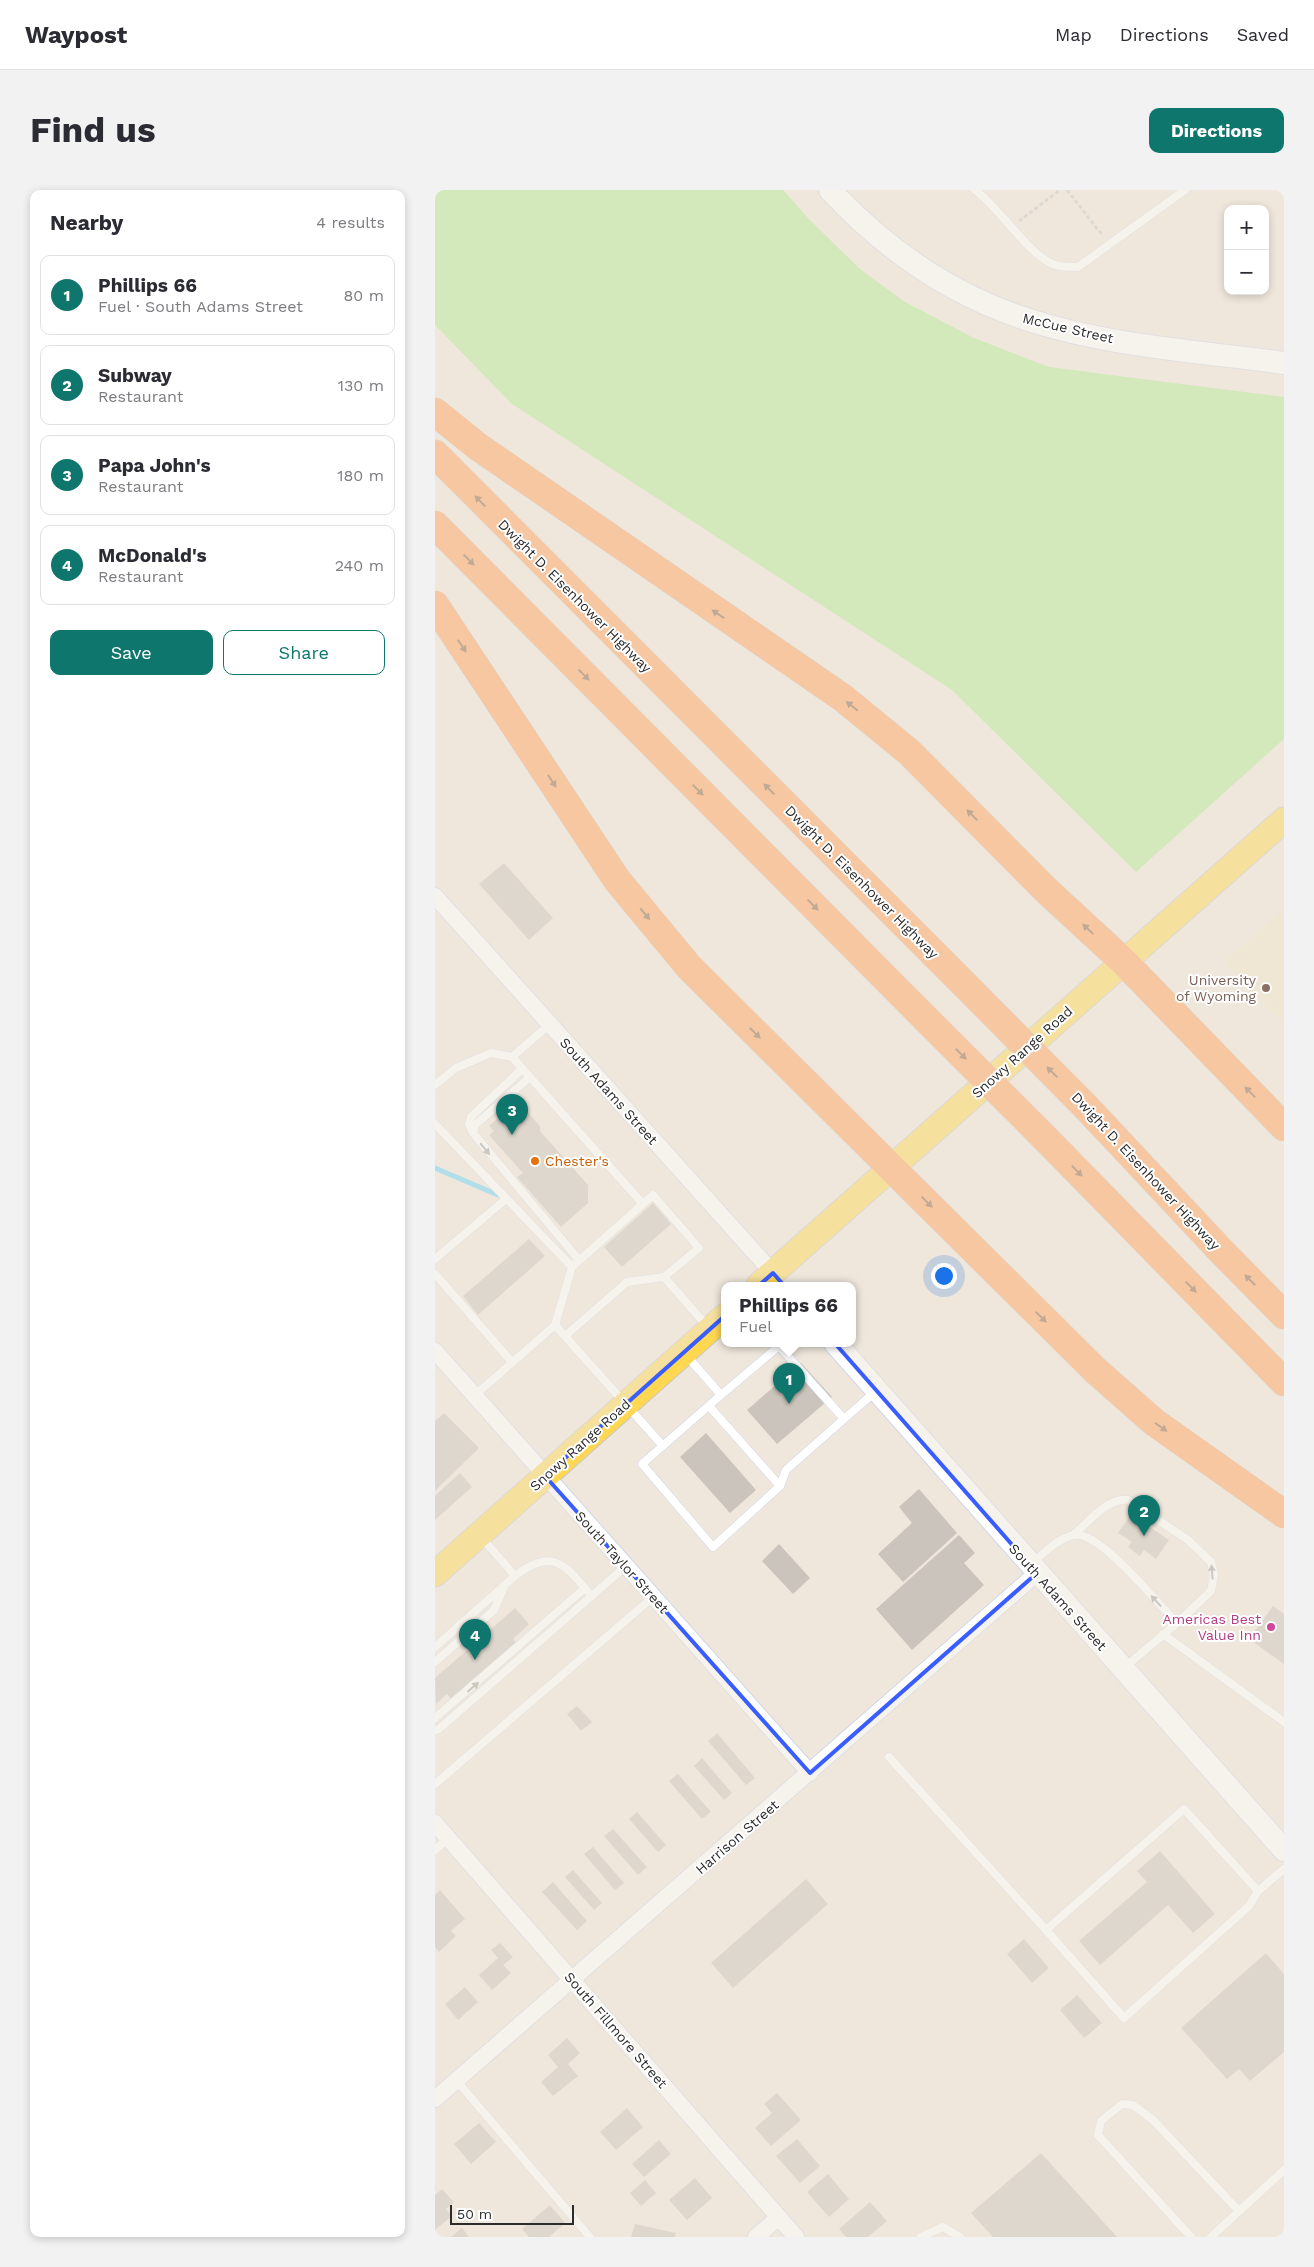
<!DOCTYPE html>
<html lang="en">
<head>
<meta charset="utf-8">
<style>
	body { margin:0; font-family:"Work Sans",sans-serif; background:#f2f2f3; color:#2b2b33 }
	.controls { position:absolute; right:15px; top:15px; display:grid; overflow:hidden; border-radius:10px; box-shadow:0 2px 8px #0003 }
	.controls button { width:45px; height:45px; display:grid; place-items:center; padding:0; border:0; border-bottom:1px solid #e1e1e2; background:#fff; color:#2b2b33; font:25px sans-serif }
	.scale { position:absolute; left:15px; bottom:12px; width:124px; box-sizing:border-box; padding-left:5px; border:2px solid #2c2c2c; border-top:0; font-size:14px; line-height:18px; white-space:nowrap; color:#2c2c2c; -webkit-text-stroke:4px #fff; paint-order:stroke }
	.you { position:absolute; left:508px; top:1085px; width:18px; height:18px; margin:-12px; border:4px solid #fff; border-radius:50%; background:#1a73e8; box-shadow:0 0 0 8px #1a73e833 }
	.badge { display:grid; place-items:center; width:32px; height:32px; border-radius:50%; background:#0f766e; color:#fff; font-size:16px; font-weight:700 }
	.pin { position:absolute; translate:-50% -41px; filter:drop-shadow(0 1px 2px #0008) }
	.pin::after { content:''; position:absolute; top:26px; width:18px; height:15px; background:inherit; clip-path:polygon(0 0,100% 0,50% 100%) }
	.popup { position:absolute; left:286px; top:1092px; width:135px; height:65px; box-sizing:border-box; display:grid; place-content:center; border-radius:10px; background:#fff; filter:drop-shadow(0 1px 4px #0005); font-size:16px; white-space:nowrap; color:#7c7c81 }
	.popup b { font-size:19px; color:#2b2b33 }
	.popup::after { content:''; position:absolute; left:50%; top:100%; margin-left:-10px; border:10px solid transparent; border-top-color:#fff }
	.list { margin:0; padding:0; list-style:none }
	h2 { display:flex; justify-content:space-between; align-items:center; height:65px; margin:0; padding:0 20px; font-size:21px }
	h2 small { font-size:16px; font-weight:400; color:#7c7c81 }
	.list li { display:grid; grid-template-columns:32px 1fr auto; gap:15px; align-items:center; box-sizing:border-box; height:80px; margin:0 10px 10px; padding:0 10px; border:1px solid #e1e1e2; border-radius:10px }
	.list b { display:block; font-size:19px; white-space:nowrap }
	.list p { margin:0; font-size:16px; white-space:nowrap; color:#7c7c81 }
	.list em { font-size:16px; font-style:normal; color:#7c7c81 }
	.actions { display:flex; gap:10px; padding:15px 20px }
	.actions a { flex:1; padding:11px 0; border:1px solid #0f766e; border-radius:10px; text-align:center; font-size:18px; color:#0f766e }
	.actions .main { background:#0f766e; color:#fff }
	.map { position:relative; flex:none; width:849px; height:2047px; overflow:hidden; border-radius:10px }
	header { display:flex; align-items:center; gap:30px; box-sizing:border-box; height:70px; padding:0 25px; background:#fff; border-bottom:1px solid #e1e1e2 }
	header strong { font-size:24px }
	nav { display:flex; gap:28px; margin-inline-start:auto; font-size:18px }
	.intro { display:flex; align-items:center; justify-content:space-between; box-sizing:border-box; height:120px; padding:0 30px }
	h1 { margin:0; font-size:35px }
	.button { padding:12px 22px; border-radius:10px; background:#0f766e; color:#fff; font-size:18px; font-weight:700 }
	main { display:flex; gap:30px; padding:0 30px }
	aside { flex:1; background:#fff; border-radius:10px; box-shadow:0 2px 8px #0003 }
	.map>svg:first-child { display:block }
	.education { fill:#f2e5ca }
	.green { fill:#b1eb94 }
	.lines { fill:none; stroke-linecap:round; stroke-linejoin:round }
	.stream { stroke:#65d3fb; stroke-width:5 }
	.building { fill:#cac4bc }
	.lane-casing { stroke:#d1d5e6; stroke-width:9 }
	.street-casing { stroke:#d1d5e6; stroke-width:18 }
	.secondary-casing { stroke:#d1d5e6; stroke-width:24 }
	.primary-casing { stroke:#c8c8c8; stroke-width:27 }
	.highway-casing { stroke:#c8c8c8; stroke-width:29 }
	.path { stroke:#c8c8c8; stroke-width:3; stroke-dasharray:4 2.5; stroke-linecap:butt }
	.lane { stroke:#fff; stroke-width:8 }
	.street { stroke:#fff; stroke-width:16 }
	.secondary { stroke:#fff; stroke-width:22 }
	.primary { stroke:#ffd751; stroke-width:25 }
	.highway { stroke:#ffa057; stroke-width:28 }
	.highway-bridge-casing { stroke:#c8c8c8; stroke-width:29; stroke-linecap:butt }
	.highway-bridge { stroke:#ffa057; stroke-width:28 }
	.oneway { fill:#8b603f }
	.oneway2 { fill:#a0a0a0 }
	.marked { fill:none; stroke:#395dff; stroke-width:4; stroke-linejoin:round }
	.education-dot { fill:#8d6e63; stroke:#fff; stroke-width:2 }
	.food-dot { fill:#e8710a; stroke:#fff; stroke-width:2 }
	.hotel-dot { fill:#d1479c; stroke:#fff; stroke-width:2 }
	.labels { text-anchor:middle; stroke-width:4; stroke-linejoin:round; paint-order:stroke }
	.street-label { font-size:14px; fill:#2c2c2c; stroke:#fff }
	.education-label { font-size:14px; fill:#785e54; stroke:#fff; text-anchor:end }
	.food-label { font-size:14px; fill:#c56008; stroke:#fff; text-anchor:start }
	.hotel-label { font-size:14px; fill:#b23c85; stroke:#fff; text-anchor:end }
</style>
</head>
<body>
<header>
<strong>Waypost</strong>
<nav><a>Map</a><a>Directions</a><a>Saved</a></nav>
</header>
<div class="intro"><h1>Find us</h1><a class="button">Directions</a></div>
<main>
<aside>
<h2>Nearby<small>4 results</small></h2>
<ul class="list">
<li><span class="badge">1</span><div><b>Phillips 66</b><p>Fuel · South Adams Street</p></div><em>80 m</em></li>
<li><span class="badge">2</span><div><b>Subway</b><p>Restaurant</p></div><em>130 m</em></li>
<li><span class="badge">3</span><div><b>Papa John's</b><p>Restaurant</p></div><em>180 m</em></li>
<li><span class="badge">4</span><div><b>McDonald's</b><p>Restaurant</p></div><em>240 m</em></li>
</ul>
<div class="actions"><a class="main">Save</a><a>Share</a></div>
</aside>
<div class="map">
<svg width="849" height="2047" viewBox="0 0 849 2047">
	<rect width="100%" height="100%" fill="#efe7dc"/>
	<!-- education -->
	<polygon class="education" points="849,718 849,835 789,772"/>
	<!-- green -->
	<polygon class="green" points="0,0 348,0 374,29 425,79 470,112 539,148 614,177 849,207 849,549 701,682 517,500 77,214 0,135"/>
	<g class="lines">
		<!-- stream -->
		<polyline class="stream" points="0,978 63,1005"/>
	</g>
	<!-- building -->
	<g class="building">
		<polygon points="69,673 118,728 94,750 44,694"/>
		<polygon points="87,916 105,936 105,941 153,995 153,1013 126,1037 82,987 88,983 54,945 59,941 54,936 69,923 73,928"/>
		<polygon points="218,1013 236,1034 187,1077 169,1057"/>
		<polygon points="94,1049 110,1066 43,1125 28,1106"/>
		<polygon points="366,1173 397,1207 342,1254 312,1220"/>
		<polygon points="9,1223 44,1258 0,1301 0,1231"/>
		<polygon points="271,1243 321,1300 295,1323 245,1267"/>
		<polygon points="25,1283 37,1297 0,1330 0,1306"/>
		<polygon points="484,1299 522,1343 468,1392 443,1364 477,1333 464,1317"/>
		<polygon points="696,1324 734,1350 721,1369 709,1360 705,1366 693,1357 697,1352 683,1343"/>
		<polygon points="524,1345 540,1363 529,1373 549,1395 477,1460 441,1419"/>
		<polygon points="344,1354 375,1388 358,1404 327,1371"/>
		<polygon points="838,1416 849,1424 849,1474 814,1449"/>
		<polygon points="80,1418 94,1434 78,1449 81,1452 16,1509 12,1504 1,1514 0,1488"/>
		<polygon points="142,1516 157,1532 146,1541 132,1524"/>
		<polygon points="282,1543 320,1588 311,1595 273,1551"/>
		<polygon points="267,1568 297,1603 289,1610 259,1576"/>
		<polygon points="243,1584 276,1622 267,1629 234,1591"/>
		<polygon points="202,1622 231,1655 223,1662 194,1629"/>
		<polygon points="178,1639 212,1677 203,1685 169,1646"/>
		<polygon points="158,1657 189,1693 180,1700 149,1664"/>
		<polygon points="725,1661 780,1724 758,1743 733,1715 665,1775 644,1751 712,1692 702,1681"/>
		<polygon points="138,1680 167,1713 159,1720 130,1687"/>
		<polygon points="371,1689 393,1714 298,1798 276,1773"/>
		<polygon points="118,1692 152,1731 142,1740 107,1702"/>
		<polygon points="5,1700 30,1729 16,1741 21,1746 4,1762 0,1757 0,1705"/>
		<polygon points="589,1749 614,1778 597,1793 572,1764"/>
		<polygon points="65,1753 78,1767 68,1775 76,1783 57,1800 44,1785 63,1768 56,1760"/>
		<polygon points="831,1763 849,1784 849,1862 815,1891 804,1879 792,1889 746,1838"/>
		<polygon points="30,1797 43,1812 23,1830 10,1814"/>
		<polygon points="642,1805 667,1833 649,1848 625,1820"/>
		<polygon points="132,1848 145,1863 133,1874 143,1886 118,1906 106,1892 123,1877 113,1865"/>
		<polygon points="342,1903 366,1930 336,1956 320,1938 337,1923 329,1914"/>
		<polygon points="192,1918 208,1937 181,1960 165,1942"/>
		<polygon points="44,1933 61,1952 36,1974 19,1954"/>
		<polygon points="362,1949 385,1976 365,1993 341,1966"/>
		<polygon points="224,1950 236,1964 209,1987 197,1974"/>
		<polygon points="606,1963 682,2047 558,2047 536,2023"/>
		<polygon points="393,1984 414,2009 394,2027 372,2002"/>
		<polygon points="260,1988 277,2008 252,2030 234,2010"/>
		<polygon points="210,1990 221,2003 206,2016 195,2003"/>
		<polygon points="7,1999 19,2012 11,2019 17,2026 0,2040 0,2005"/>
		<polygon points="435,2012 452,2031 433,2047 411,2047 404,2039"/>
		<polygon points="115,2015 130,2033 114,2047 94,2047 87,2039"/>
		<polygon points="200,2034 241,2043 240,2047 196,2047"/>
		<polygon points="27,2038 34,2047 16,2047"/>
	</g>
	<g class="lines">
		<!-- lane casing -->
		<g class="lane-casing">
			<g id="lane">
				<path d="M540,0c25,18 54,66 80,75 6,2 16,2 23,2l107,-77"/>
				<polyline points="77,867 114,835"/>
				<polyline points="95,887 40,935 38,943 144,1070"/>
				<polyline points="0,895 21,878 56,863 77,867 208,1014"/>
				<polyline points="0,934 137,1077"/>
				<polyline points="38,943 34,934 36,927 87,879"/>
				<polyline points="0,1069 71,1009"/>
				<polyline points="0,1084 77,1172"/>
				<polyline points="229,1087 272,1136"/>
				<polyline points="120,1135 137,1077 218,1005 264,1058 229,1087 192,1092 130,1146"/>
				<polyline points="252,1166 286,1205 344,1156 409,1229 440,1202"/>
				<polyline points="286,1205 207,1274 278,1357 345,1296 351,1280 409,1229"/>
				<polyline points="39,1206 120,1135 228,1256"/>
				<polyline points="274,1216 345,1296"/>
				<path d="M639,1344c15,-12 34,-37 54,-34l60,40 23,22 3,13 -3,16 -34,32"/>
				<path d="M597,1373c12,-10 26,-25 42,-28 24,-6 85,70 103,88l-53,45"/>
				<path d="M80,1386c34,-27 48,-15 73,16"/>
				<polyline points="728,1444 849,1532"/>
				<polyline points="0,1457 80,1386 47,1348"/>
				<polyline points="0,1472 59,1420 69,1397"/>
				<polyline points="0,1528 150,1398"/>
				<polyline points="0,1540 4,1539 191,1376"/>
				<polyline points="454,1567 611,1740"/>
				<polyline points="0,1594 218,1407"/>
				<polyline points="0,1660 13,1648"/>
				<polyline points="823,1701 749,1619 611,1740 689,1828 814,1716 823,1701 849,1679"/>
				<polyline points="21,1890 155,2047"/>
				<polyline points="486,2047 508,2037 525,2047"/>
				<polyline points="756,2047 663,1945 666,1931 687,1914 698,1915 718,1930 804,2021"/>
				<polyline points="776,2047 849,1980"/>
			</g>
		</g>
		<!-- street casing -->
		<g class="street-casing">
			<g id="street">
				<polyline points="0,706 338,1083"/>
				<polyline points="0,1161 375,1583"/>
				<polyline points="0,1633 361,2047"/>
				<polyline points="0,1909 602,1383"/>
				<polyline points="321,2047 344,2027"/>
			</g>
		</g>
		<!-- secondary casing -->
		<g class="secondary-casing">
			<g id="secondary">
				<path d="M395,0c54,58 118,103 193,128 83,28 175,33 261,45"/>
				<polyline points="400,1153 849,1660"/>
			</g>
		</g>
		<!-- primary casing -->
		<g class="primary-casing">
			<g id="primary">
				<polyline points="324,1095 849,630"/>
				<polyline points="0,1384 290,1126"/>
			</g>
		</g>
		<!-- highway casing -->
		<g class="highway-casing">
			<g id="highway">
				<polyline points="0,222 42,256 408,508 474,562 612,701 689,772 849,937"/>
				<polyline points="0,264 529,794"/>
				<polyline points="0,335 491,829"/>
				<polyline points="0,415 182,690 254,777 660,1180 719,1232 849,1324"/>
				<polyline points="651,917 787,1062 849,1125"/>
				<polyline points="608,946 849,1192"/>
			</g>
		</g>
		<!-- path -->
		<g class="path">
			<polyline points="632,0 668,46"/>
			<polyline points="584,31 625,0"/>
		</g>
		<!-- lane -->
		<use href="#lane" class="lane"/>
		<!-- street -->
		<use href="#street" class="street"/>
		<!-- secondary -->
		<use href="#secondary" class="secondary"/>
		<!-- primary -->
		<use href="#primary" class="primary"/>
		<!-- highway -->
		<use href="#highway" class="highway"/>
		<!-- highway-bridge casing -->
		<g class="highway-bridge-casing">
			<g id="highway-bridge">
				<polyline points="529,794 651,917"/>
				<polyline points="491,829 608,946"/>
			</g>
		</g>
		<!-- highway-bridge -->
		<use href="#highway-bridge" class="highway-bridge"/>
	</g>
	<!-- one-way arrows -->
	<defs><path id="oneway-solid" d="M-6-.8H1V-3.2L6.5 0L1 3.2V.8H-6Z" transform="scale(1.25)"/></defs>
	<g class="oneway">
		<use href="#oneway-solid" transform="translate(45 311) rotate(-134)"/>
		<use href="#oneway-solid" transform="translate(34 370) rotate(45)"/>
		<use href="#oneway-solid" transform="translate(283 424) rotate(-146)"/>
		<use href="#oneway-solid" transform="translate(27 456) rotate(56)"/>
		<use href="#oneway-solid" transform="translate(149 485) rotate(45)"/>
		<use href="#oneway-solid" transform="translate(417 516) rotate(-141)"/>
		<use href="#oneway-solid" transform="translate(117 591) rotate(57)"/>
		<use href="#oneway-solid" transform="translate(334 599) rotate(-135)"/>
		<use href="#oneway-solid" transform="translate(263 600) rotate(45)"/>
		<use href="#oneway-solid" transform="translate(537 625) rotate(-135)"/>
		<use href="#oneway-solid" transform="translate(378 715) rotate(45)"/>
		<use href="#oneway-solid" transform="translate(210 724) rotate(50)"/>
		<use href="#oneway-solid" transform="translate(653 739) rotate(-137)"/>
		<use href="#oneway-solid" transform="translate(320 843) rotate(45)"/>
		<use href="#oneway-solid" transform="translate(526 864) rotate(45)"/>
		<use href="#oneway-solid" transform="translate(617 882) rotate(-135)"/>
		<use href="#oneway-solid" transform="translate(815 902) rotate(-134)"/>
		<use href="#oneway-solid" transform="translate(642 981) rotate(46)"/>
		<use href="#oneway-solid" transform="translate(492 1012) rotate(45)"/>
		<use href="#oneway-solid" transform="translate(815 1090) rotate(-135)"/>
		<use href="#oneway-solid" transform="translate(756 1097) rotate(45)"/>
		<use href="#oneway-solid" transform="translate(606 1127) rotate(45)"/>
		<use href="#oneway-solid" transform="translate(726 1237) rotate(35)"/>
	</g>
	<g class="oneway2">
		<use href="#oneway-solid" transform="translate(50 959) rotate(50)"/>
		<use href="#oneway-solid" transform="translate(777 1382) rotate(-95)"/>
		<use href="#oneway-solid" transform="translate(721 1411) rotate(-133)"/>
		<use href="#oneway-solid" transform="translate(38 1497) rotate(-41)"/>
	</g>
	<!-- marked area -->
	<path d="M0 0H849V2047H0ZM338,1083l264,300 -227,200 -265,-297z" fill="#efe7dc" fill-opacity=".55" fill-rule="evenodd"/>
	<path class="marked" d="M338,1083l264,300 -227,200 -265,-297z"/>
	<!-- markers -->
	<circle class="education-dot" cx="831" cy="798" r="5"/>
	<circle class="food-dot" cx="100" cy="971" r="5"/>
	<circle class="hotel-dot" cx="836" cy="1437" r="5"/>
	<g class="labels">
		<!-- street labels -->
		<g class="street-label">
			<text transform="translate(633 138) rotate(13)" y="5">McCue Street</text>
			<text transform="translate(140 406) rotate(45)" y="5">Dwight D. Eisenhower Highway</text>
			<text transform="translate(427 692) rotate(45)" y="5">Dwight D. Eisenhower Highway</text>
			<text transform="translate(587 862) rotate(-42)" y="5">Snowy Range Road</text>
			<text transform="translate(174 901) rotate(48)" y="5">South Adams Street</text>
			<text transform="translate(711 981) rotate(47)" y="5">Dwight D. Eisenhower Highway</text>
			<text transform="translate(145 1255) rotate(-42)" y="5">Snowy Range Road</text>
			<text transform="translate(187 1372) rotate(48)" y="5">South Taylor Street</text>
			<text transform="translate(623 1407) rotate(48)" y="5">South Adams Street</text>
			<text transform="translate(302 1647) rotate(-41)" y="5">Harrison Street</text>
			<text transform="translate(181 1840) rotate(49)" y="5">South Fillmore Street</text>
		</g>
		<!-- education labels -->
		<g class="education-label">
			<text x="821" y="795">University<tspan x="821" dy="16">of Wyoming</tspan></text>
		</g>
		<!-- food labels -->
		<g class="food-label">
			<text x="110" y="976">Chester's</text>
		</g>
		<!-- hotel labels -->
		<g class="hotel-label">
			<text x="826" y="1434">Americas Best<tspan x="826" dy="16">Value Inn</tspan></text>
		</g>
	</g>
</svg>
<div class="controls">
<button>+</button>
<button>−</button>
</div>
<div class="scale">50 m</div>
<div class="you"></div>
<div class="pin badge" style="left:354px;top:1214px">1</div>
<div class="popup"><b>Phillips 66</b>Fuel</div>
<div class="pin badge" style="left:709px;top:1346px">2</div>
<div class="pin badge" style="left:77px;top:945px">3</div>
<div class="pin badge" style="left:40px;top:1470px">4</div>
</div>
</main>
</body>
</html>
